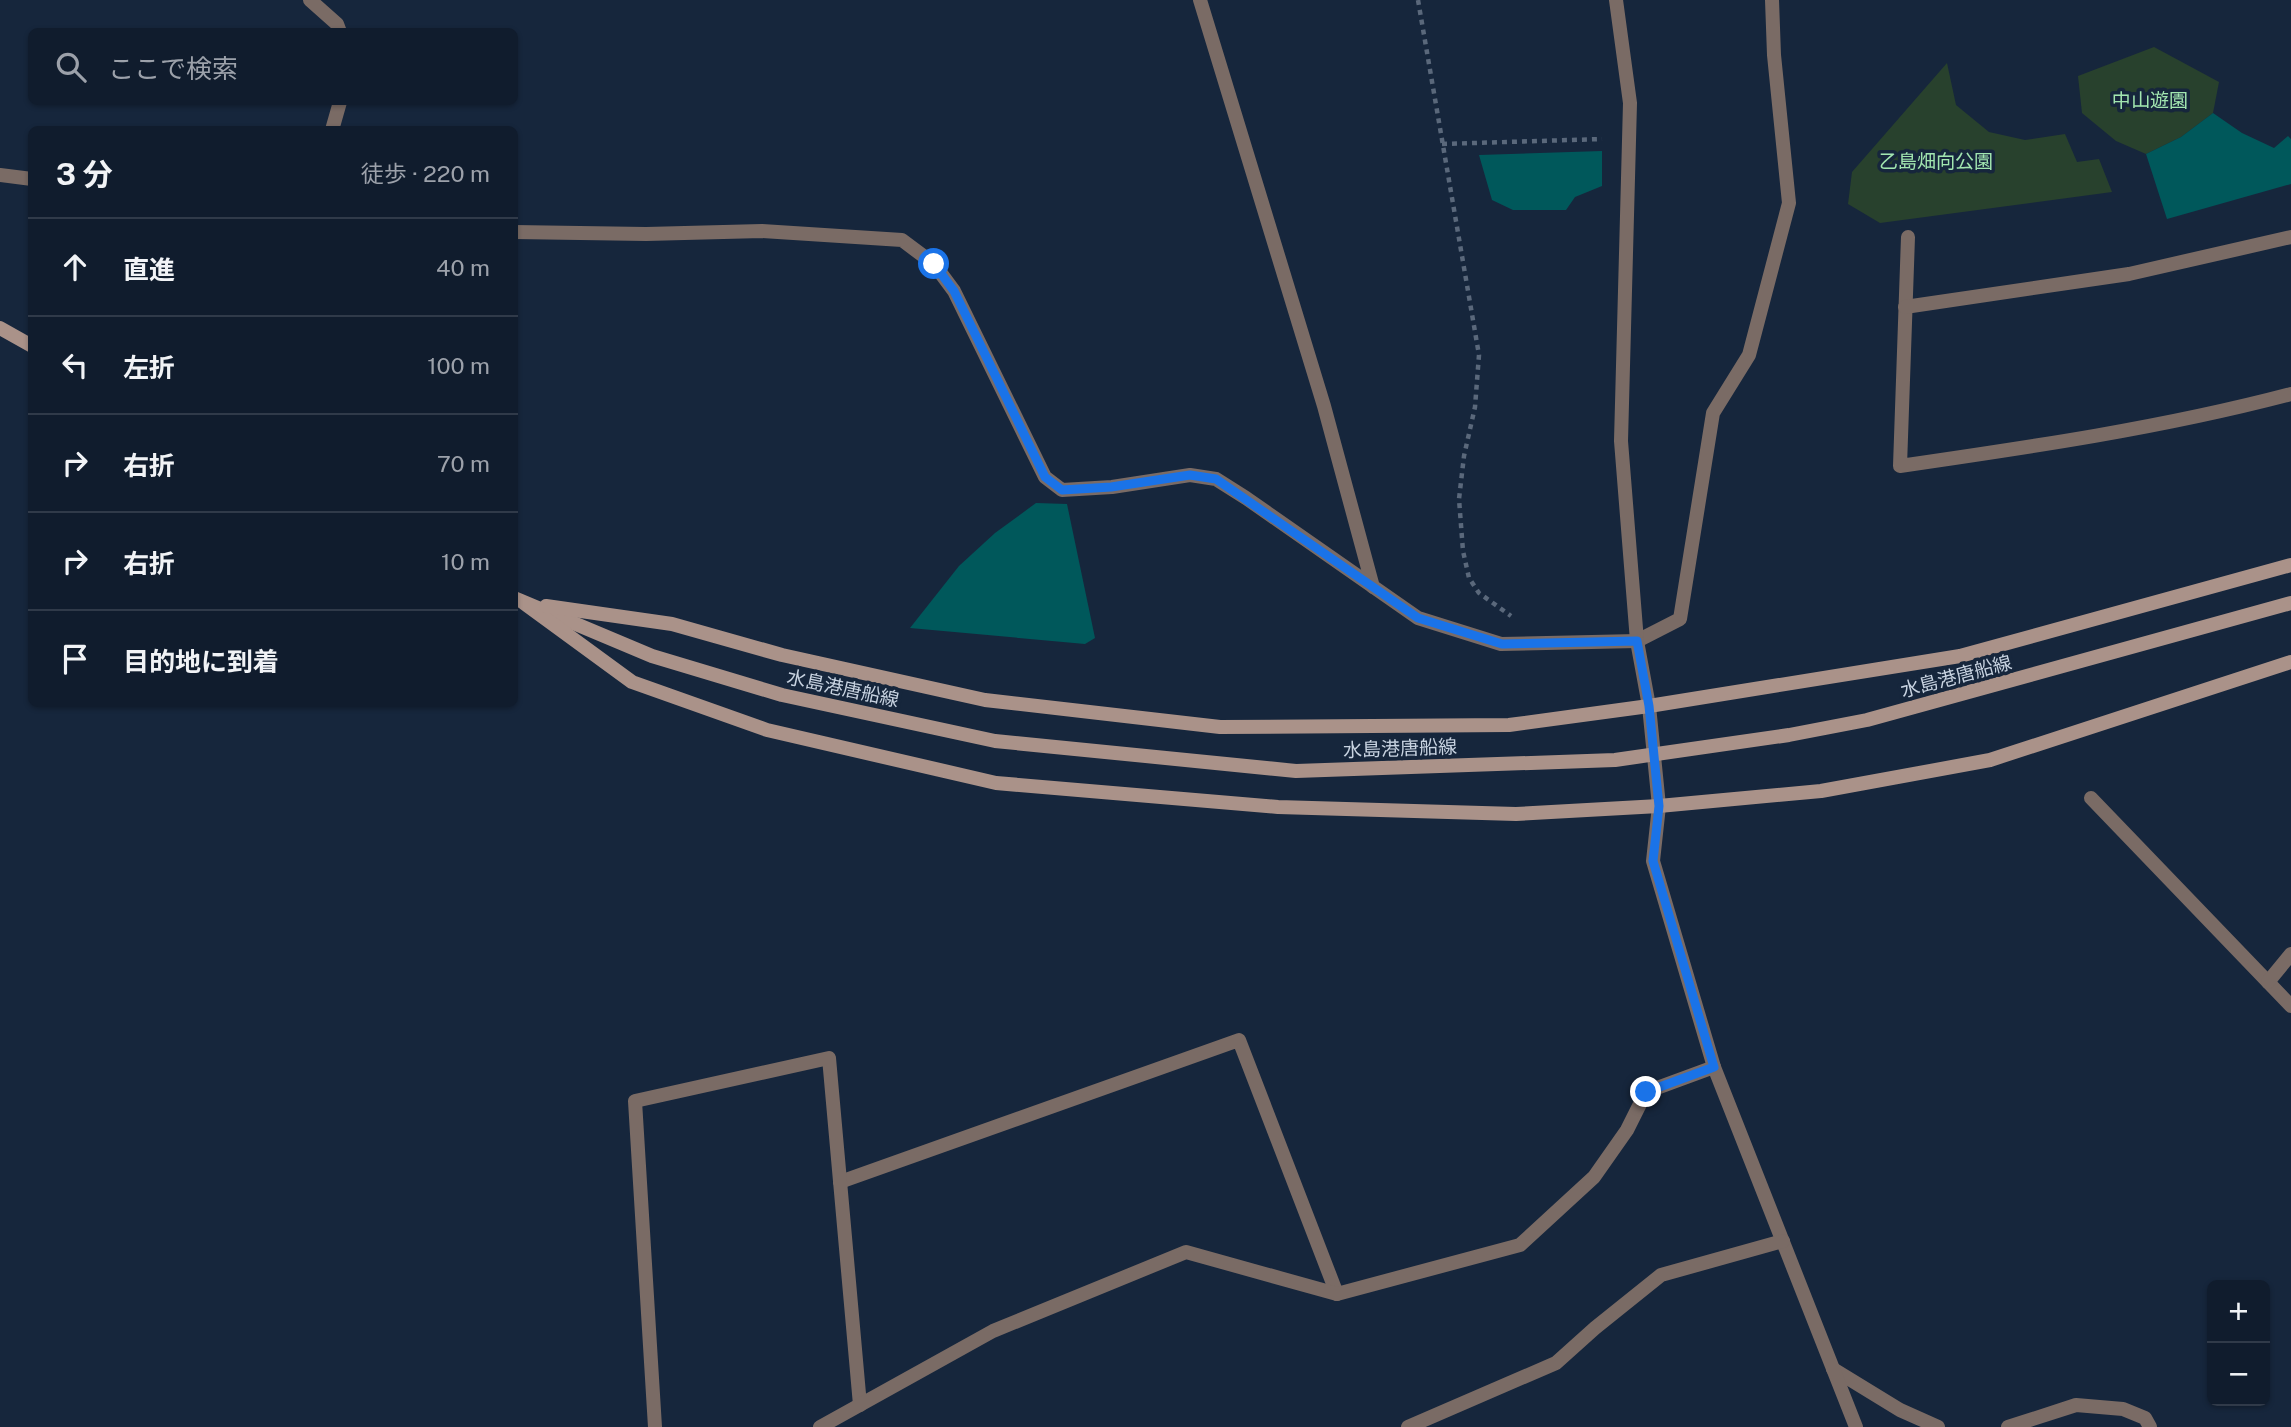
<!DOCTYPE html>
<html lang="ja">
<head>
<meta charset="utf-8">
<style>
	body { margin:0; font-family:"Public Sans","Noto Sans JP",sans-serif; background:#1e2939; color:#f1f3f6 }
	.controls { position:absolute; right:21px; bottom:21px; display:grid; overflow:hidden; border-radius:10px; box-shadow:0 2px 5px #0004 }
	.controls button { width:63px; height:63px; display:grid; place-items:center; padding:0; border:0; border-bottom:2px solid #303a49; background:#101c2d; color:#f1f3f6; font:35px sans-serif }
	.stop { position:absolute; width:21px; height:21px; margin:-16px; border:5px solid #1a73e8; border-radius:50%; background:#fff }
	.stop.end { background:#1a73e8; border-color:#fff; box-shadow:0 2px 7px #0008 }
	.list { margin:0; padding:0; list-style:none }
	h2 { display:flex; justify-content:space-between; align-items:center; height:91px; margin:0; padding:0 28px; font-size:30px }
	h2 small { font-size:23px; font-weight:400; color:#9ca1aa }
	.list li { display:grid; grid-template-columns:46px 1fr auto; gap:21px; align-items:center; box-sizing:border-box; height:98px; padding:0 28px; border-top:2px solid #303a49 }
	.list b { display:block; font-size:26px; white-space:nowrap }
	.list em { font-size:23px; font-style:normal; color:#9ca1aa }
	.icon { flex:none; width:38px; height:38px; fill:none; stroke:currentColor; stroke-width:2; stroke-linecap:round; stroke-linejoin:round }
	.map { position:relative; flex:none; width:2291px; height:1427px; overflow:hidden }
	.search { position:absolute; background:#101c2d; box-shadow:0 2px 5px #0004; left:28px; top:28px; width:490px; height:77px; display:flex; align-items:center; gap:18px; box-sizing:border-box; padding:0 24px; border-radius:10px; color:#9ca1aa; font-size:26px }
	.panel { position:absolute; background:#101c2d; box-shadow:0 2px 5px #0004; left:28px; top:126px; width:490px; height:581px; border-radius:10px }
	.map>svg:first-child { display:block }
	.green { fill:#28412d }
	.water { fill:#00585b }
	.lines { fill:none; stroke-linecap:round; stroke-linejoin:round }
	.path { stroke:#5a687b; stroke-width:4.5; stroke-dasharray:5 5; stroke-linecap:butt }
	.lane { stroke:#7a6b65; stroke-width:14 }
	.street { stroke:#7a6b65; stroke-width:14 }
	.secondary { stroke:#aa9289; stroke-width:14 }
	.route { stroke:#1a73e8; stroke-width:9 }
	.labels { text-anchor:middle; stroke-width:7; stroke-linejoin:round; paint-order:stroke }
	.park-label { font-size:19px; fill:#a2e6b0; stroke:#16263c }
	.street-label { font-size:19px; fill:#c8d3e1; stroke:#16263c }
</style>
</head>
<body>
<div class="map">
<svg width="2291" height="1427" viewBox="0 0 2291 1427">
	<rect width="100%" height="100%" fill="#16263c"/>
	<!-- green -->
	<g class="green">
		<polygon points="2154,47 2219,82 2213,113 2181,137 2146,154 2116,141 2082,113 2078,76"/>
		<polygon points="1947,63 1956,105 1989,132 2025,140 2065,134 2077,162 2099,159 2112,192 1880,223 1848,204 1852,172"/>
	</g>
	<!-- water -->
	<g class="water">
		<polygon points="2213,113 2242,133 2274,148 2288,136 2291,139 2291,184 2167,219 2146,154 2181,137"/>
		<polygon points="1602,151 1602,186 1575,197 1566,210 1513,210 1492,200 1479,155"/>
		<polygon points="1036,503 1067,504 1095,638 1085,644 910,628 959,566 995,533"/>
	</g>
	<g class="lines">
		<!-- path -->
		<g class="path">
			<polyline points="1418,0 1479,355 1475,407 1464,456 1459,499 1463,551 1469,578 1479,593 1511,616"/>
			<polyline points="1442,144 1602,139"/>
		</g>
		<!-- lane -->
		<g class="lane">
			<polyline points="1637,641 1680,619 1713,413 1749,355 1789,203 1774,55 1772,0"/>
			<polyline points="1833,1369 1900,1410 1938,1427"/>
			<polyline points="2008,1427 2076,1405 2123,1409 2145,1418 2150,1427"/>
		</g>
		<!-- street -->
		<g class="street">
			<polyline points="310,0 337,24 340,32"/>
			<polyline points="1200,0 1324,406 1373,587"/>
			<polyline points="1616,0 1630,103 1621,441 1637,641 1649,706 1659,806 1653,861 1714,1067 1856,1427"/>
			<polyline points="332,130 340,102"/>
			<polyline points="0,175 32,179"/>
			<polyline points="514,232 646,234 762,231 902,240 934,264 954,291 1045,477 1062,490 1112,487 1190,475 1216,479 1246,498 1418,618 1501,644 1637,641"/>
			<path d="M1908,237l-8,229c131,-19 262,-38 391,-72"/>
			<polyline points="1905,307 2129,274 2291,237"/>
			<polyline points="2091,798 2291,1006"/>
			<polyline points="2268,982 2291,954"/>
			<polyline points="840,1182 1239,1040 1337,1294"/>
			<polyline points="655,1427 635,1101 829,1058 860,1405"/>
			<polyline points="820,1427 993,1331 1186,1252 1337,1294 1520,1245 1594,1177 1627,1130 1646,1092 1714,1067"/>
			<polyline points="1408,1427 1556,1363 1595,1328 1661,1275 1783,1241"/>
		</g>
		<!-- secondary -->
		<g class="secondary">
			<polyline points="0,328 32,346"/>
			<polyline points="514,598 652,656 782,695 995,741 1296,771 1615,760 1789,735 1867,720 2291,603"/>
			<polyline points="524,603 632,682 767,730 996,783 1278,807 1516,814 1659,806 1821,791 1990,760 2291,662"/>
			<polyline points="546,606 672,624 782,655 985,700 1220,727 1509,725 1649,706 1960,656 2291,565"/>
		</g>
	</g>
	<g class="lines">
		<!-- route -->
		<polyline class="route" points="934,264 954,291 1045,477 1062,490 1111,487 1190,475 1216,479 1418,618 1502,644 1637,641 1649,706 1659,806 1653,861 1714,1067 1646,1092"/>
	</g>
	<g class="labels">
		<!-- park labels -->
		<g class="park-label">
			<text x="2150" y="107">中山遊園</text>
			<text x="1936" y="168">乙島畑向公園</text>
		</g>
		<!-- street labels -->
		<g class="street-label">
			<text transform="translate(1956 676) rotate(-15)" y="7">水島港唐船線</text>
			<text transform="translate(843 688) rotate(12)" y="7">水島港唐船線</text>
			<text transform="translate(1400 748) rotate(-2)" y="7">水島港唐船線</text>
		</g>
	</g>
</svg>
<div class="controls">
<button>+</button>
<button>−</button>
</div>
<div class="stop" style="left:934px;top:264px"></div>
<div class="stop end" style="left:1646px;top:1092px"></div>
<div class="search"><svg class="icon" aria-label="search" viewBox="0 0 24 24"><circle cx="10" cy="10" r="6"/><path d="M15 15l6 6"/></svg>ここで検索</div>
<section class="panel">
<h2>3 分<small>徒歩 · 220 m</small></h2>
<ul class="list">
<li><svg class="icon" aria-label="ahead" viewBox="0 0 24 24"><path d="M12 20V5M6 11l6-6 6 6"/></svg><div><b>直進</b></div><em>40 m</em></li>
<li><svg class="icon" aria-label="left" viewBox="0 0 24 24"><path d="M17 20v-9H6M10 6l-5 5 5 5"/></svg><div><b>左折</b></div><em>100 m</em></li>
<li><svg class="icon" aria-label="right" viewBox="0 0 24 24"><path d="M7 20v-9h11M14 6l5 5-5 5"/></svg><div><b>右折</b></div><em>70 m</em></li>
<li><svg class="icon" aria-label="right" viewBox="0 0 24 24"><path d="M7 20v-9h11M14 6l5 5-5 5"/></svg><div><b>右折</b></div><em>10 m</em></li>
<li><svg class="icon" aria-label="arrive" viewBox="0 0 24 24"><path d="M6 21V4h12l-3 4 3 4H6"/></svg><div><b>目的地に到着</b></div></li>
</ul>
</section>
</div>
</body>
</html>
